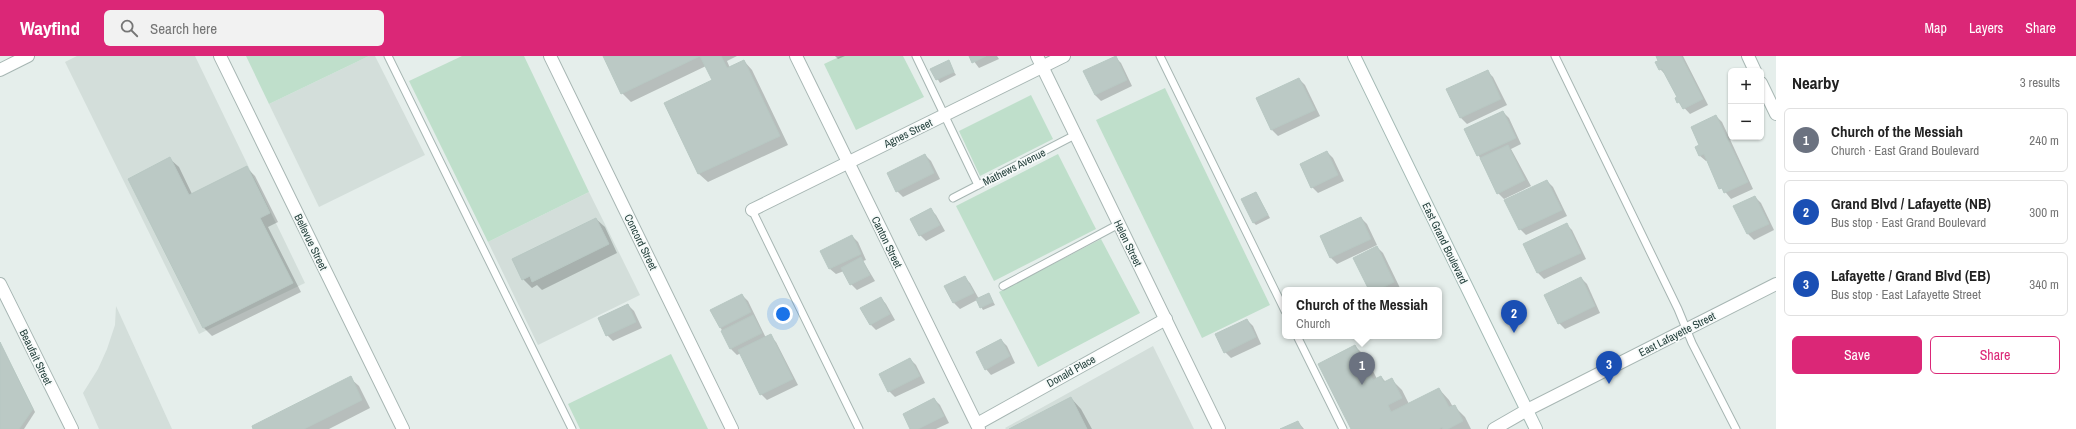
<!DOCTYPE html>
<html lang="en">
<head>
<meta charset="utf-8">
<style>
	body { margin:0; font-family:"Archivo Narrow",sans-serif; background:#f2f2f2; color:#222 }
	.controls { position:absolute; right:12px; top:12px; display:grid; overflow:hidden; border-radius:6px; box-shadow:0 1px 3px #0004 }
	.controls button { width:36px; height:36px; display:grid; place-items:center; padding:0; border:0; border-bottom:1px solid #e0e0e0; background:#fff; color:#222; font:20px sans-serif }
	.you { position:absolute; left:783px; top:258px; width:14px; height:14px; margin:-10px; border:3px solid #fff; border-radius:50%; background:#1a73e8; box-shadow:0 0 0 6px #1a73e833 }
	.badge { display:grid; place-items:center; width:26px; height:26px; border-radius:50%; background:#db2777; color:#fff; font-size:13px; font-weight:700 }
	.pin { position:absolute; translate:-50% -33px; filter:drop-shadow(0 1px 2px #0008) }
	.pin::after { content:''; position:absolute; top:21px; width:14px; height:12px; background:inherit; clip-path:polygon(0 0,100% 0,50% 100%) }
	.popup { position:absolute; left:1282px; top:231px; width:160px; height:52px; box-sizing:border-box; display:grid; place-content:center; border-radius:6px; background:#fff; filter:drop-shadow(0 1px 3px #0005); font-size:13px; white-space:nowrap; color:#767676 }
	.popup b { font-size:15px; color:#222 }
	.popup::after { content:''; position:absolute; left:50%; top:100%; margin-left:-8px; border:8px solid transparent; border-top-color:#fff }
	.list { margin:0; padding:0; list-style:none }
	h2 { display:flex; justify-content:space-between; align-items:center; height:52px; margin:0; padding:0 16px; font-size:17px }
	h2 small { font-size:13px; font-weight:400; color:#767676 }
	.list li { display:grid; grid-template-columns:26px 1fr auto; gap:12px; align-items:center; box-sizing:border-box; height:64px; margin:0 8px 8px; padding:0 8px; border:1px solid #e0e0e0; border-radius:6px }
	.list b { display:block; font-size:15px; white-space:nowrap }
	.list p { margin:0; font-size:13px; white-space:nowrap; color:#767676 }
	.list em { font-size:13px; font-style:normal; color:#767676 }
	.actions { display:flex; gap:8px; padding:12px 16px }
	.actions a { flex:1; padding:9px 0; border:1px solid #db2777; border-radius:6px; text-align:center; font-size:14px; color:#db2777 }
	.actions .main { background:#db2777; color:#fff }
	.icon { flex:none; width:22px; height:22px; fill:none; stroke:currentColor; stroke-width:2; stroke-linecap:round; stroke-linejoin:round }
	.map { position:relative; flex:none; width:1776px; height:373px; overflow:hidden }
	header { display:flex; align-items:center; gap:24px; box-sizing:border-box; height:56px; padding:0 20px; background:#db2777; color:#fff }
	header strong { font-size:19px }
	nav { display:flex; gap:22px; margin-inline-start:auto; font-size:14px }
	.search { width:280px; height:36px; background:#f2f2f2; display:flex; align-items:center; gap:10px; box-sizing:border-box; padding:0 14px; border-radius:6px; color:#767676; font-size:15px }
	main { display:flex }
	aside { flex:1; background:#fff }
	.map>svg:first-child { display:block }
	.built { fill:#d3deda }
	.green { fill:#bfdfcb }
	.shadow { fill:#0003 }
	.building { fill:#bbc9c5; stroke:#b8c8c3 }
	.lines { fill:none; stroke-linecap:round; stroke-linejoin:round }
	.lane-casing { stroke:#a7b6b3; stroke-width:9 }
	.street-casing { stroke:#a7b6b3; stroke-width:14 }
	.secondary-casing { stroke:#a4bab5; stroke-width:14 }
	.lane { stroke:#fff; stroke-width:7 }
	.street { stroke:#fff; stroke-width:12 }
	.secondary { stroke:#fff; stroke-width:12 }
	.labels { text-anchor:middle; stroke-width:3.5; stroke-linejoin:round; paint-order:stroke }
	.street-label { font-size:11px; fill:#24403c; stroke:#f6faf9 }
</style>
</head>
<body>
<header>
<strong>Wayfind</strong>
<div class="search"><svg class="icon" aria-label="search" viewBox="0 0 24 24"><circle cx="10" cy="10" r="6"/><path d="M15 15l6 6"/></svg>Search here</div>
<nav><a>Map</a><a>Layers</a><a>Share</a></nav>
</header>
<main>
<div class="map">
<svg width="1776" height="373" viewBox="0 0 1776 373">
	<rect width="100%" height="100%" fill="#e5eeeb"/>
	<!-- built -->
	<g class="built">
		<polygon points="77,0 195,0 305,227 199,278 65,6"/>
		<polygon points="369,0 375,0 425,99 319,151 269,48"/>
		<polygon points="589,136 640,239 538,289 488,186"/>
		<polygon points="116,250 172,373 99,373 83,337 98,313 107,293 115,269"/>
		<polygon points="1153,290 1194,373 1006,373 1005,372"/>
	</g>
	<!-- green -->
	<g class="green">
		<polygon points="246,0 369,0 269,48"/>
		<polygon points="462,0 524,0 589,136 488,186 409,25"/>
		<polygon points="841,0 903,0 924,41 856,74 824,8"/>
		<polygon points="1165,32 1270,249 1202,282 1096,64"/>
		<polygon points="1031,39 1053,83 980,120 959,75"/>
		<polygon points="1058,98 1096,173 994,225 956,150"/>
		<polygon points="1101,183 1140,257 1038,311 999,236"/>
		<polygon points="671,298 708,373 580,373 568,348"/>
	</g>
	<!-- shadow -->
	<g class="shadow">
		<polygon points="604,0 737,0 727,5 730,12 744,5 752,14 788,89 708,126 699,118 666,47 713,25 706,10 631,46 622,37"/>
		<polygon points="835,0 845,0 838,3"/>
		<polygon points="970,0 997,0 999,3 979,12"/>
		<polygon points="1657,0 1683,0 1708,49 1690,58 1676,43 1678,42 1666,19 1660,13"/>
		<polygon points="1115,1 1121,7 1132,30 1101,45 1095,39"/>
		<polygon points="948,6 956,19 940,27 932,14"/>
		<polygon points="1487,15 1493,21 1507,49 1467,68 1461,62 1448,34"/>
		<polygon points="1299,23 1305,29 1320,60 1278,80 1272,74 1257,42"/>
		<polygon points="1503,56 1509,62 1521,88 1511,93 1531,130 1504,143 1498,137 1465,73"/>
		<polygon points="1716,60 1722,66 1753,133 1731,143 1718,127 1708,104 1706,105 1700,100 1701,89"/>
		<polygon points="1327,96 1333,102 1344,125 1318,137 1312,131"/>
		<polygon points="925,99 931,105 940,123 903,141 897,135"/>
		<polygon points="170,103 179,111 192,138 246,111 255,120 278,166 268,171 301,236 212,280 204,272"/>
		<polygon points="1547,125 1553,131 1567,160 1526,179 1520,173"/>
		<polygon points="1256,137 1270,162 1256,169 1253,166"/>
		<polygon points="1755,141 1761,147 1774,174 1754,184 1748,178 1735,151"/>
		<polygon points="930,153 936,159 945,175 926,185 920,179"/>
		<polygon points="1361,162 1367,168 1377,189 1337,208 1331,202 1321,181"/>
		<polygon points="596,163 605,171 617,197 542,234 537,229 532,232 523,223"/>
		<polygon points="1566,168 1572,174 1586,203 1544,223 1538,217 1524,188"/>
		<polygon points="852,180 858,186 866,204 863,205 875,225 857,234 851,228 844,215 836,218 830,213 822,195"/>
		<polygon points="1377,191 1383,197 1400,232 1370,234"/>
		<polygon points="964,221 970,227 979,243 989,238 995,249 983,254 977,244 960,253 954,247 946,231"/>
		<polygon points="1581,222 1587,228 1600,257 1565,273 1559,267"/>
		<polygon points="742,239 748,245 766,282 770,280 776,286 798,329 767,344 761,338 741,297 737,299 731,293 712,254"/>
		<polygon points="881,242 886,248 895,264 876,274 870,268"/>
		<polygon points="628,249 634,255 642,272 613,285 607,279"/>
		<polygon points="1247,264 1253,270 1261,288 1231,302 1225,296"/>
		<polygon points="1001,284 1007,290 1015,307 991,319 986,313"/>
		<polygon points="0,287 35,356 24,373 0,373"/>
		<polygon points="1355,290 1366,301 1377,323 1381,321 1386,326 1392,324 1402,334 1409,348 1439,333 1449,344 1453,351 1454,350 1465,361 1471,373 1352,373"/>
		<polygon points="910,303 916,309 925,327 895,341 889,335"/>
		<polygon points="350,322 359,330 370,352 329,373 254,373"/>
		<polygon points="1071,342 1081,353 1092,373 1011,373"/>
		<polygon points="934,343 940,349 949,367 936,373 911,373"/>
		<polygon points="1298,366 1304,373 1282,373"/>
	</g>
	<!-- building -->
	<g class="building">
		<polygon points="603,0 721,0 727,12 744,4 780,80 698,118 664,47 712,24 700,0 621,38"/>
		<polygon points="969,0 986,0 972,7"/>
		<polygon points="1116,0 1127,24 1095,39 1083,15"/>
		<polygon points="1656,0 1681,0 1703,43 1683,53 1679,46 1677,47 1675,42 1677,41 1662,13 1659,14 1655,6 1658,5"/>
		<polygon points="949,4 954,16 936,24 930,13"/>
		<polygon points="1488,14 1501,43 1460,62 1446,33"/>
		<polygon points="1299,22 1315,54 1271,74 1256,42"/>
		<polygon points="1503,55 1516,82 1477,100 1464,73"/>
		<polygon points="1716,59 1748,126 1724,137 1722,132 1719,133 1704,98 1699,100 1695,91 1699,89 1691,71"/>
		<polygon points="1508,89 1525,124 1497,138 1480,102"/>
		<polygon points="1327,95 1338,119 1311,132 1300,108"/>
		<polygon points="925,98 934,117 896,136 887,117"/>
		<polygon points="170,101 189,139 247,110 270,157 260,162 293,227 203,272 128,123"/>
		<polygon points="1547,124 1562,154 1519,174 1504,144"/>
		<polygon points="1256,136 1268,159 1253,167 1241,143"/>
		<polygon points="1755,140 1769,168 1747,178 1733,150"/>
		<polygon points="931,152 940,169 919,180 910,163"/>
		<polygon points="1361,161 1371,183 1330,202 1320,180"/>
		<polygon points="596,162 609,188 532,226 530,220 522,224 512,203"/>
		<polygon points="1567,167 1581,197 1537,217 1523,188"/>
		<polygon points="852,179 861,198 829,213 820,195"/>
		<polygon points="1377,190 1394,226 1378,234 1369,234 1353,202"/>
		<polygon points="861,201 870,219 850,229 841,212"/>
		<polygon points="965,220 974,237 953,247 944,230"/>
		<polygon points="1581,221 1595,250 1558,268 1544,239"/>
		<polygon points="989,237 993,246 980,252 976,243"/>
		<polygon points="742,238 751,256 720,272 710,254"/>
		<polygon points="881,241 890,258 870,269 860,252"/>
		<polygon points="628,248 636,266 606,280 598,262"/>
		<polygon points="753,259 762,277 730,293 721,275"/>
		<polygon points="1247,263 1256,281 1224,297 1215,278"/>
		<polygon points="771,278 793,323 760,339 738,294"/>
		<polygon points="1001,283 1010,300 985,314 976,296"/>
		<polygon points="0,286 33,353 19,373 0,373"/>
		<polygon points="1355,289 1373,324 1381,320 1384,326 1392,322 1402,342 1388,349 1391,356 1439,332 1449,351 1455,349 1463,365 1448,373 1443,373 1442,371 1439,373 1351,373 1318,308"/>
		<polygon points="910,302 920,320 888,336 879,318"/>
		<polygon points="351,320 362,344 304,373 253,373 252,370"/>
		<polygon points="1071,341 1087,373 1009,373"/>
		<polygon points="934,342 944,360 918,373 910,373 903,358"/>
		<polygon points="1298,365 1302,373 1280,373"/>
	</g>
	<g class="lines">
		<!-- lane casing -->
		<g class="lane-casing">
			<g id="lane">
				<polyline points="388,0 572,373"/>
				<polyline points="916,0 978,129"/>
				<polyline points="1160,0 1285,255"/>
				<polyline points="1555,0 1678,253 1692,287 1736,373"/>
				<polyline points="953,142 1075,79"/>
				<polyline points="752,154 859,373"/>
				<polyline points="1003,230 1119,168"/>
				<polyline points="1297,280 1343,373"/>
			</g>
		</g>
		<!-- street casing -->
		<g class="street-casing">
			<g id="street">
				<polyline points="220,0 403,373"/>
				<polyline points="550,0 732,373"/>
				<polyline points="796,0 979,373"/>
				<polyline points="1037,0 1219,373"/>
				<polyline points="1748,0 1755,15"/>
				<polyline points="0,14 28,0"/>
				<polyline points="1761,27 1776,58"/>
				<polyline points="752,154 1064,0"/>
				<polyline points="0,228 72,373"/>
				<polyline points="977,368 1166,263"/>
				<polyline points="1494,373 1527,354 1776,228"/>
			</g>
		</g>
		<!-- secondary casing -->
		<g class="secondary-casing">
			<polyline id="secondary" points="1354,0 1536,373"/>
		</g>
		<!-- lane -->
		<use href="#lane" class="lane"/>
		<!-- street -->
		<use href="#street" class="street"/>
		<!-- secondary -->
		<use href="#secondary" class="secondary"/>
	</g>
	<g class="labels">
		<!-- street labels -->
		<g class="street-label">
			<text transform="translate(908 77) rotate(-26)" y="4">Agnes Street</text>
			<text transform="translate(1014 111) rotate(-27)" y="4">Mathews Avenue</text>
			<text transform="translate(311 186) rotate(64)" y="4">Bellevue Street</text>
			<text transform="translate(641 186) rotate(64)" y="4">Concord Street</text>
			<text transform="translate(887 186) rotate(64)" y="4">Canton Street</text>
			<text transform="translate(1128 187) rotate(64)" y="4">Helen Street</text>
			<text transform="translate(1445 187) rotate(64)" y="4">East Grand Boulevard</text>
			<text transform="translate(1677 278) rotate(-27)" y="4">East Lafayette Street</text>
			<text transform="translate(36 301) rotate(64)" y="4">Beaufait Street</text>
			<text transform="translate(1071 315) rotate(-29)" y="4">Donald Place</text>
		</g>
	</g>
</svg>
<div class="controls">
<button>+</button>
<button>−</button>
</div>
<div class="you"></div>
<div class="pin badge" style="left:1362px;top:329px;background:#6b7280">1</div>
<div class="popup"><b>Church of the Messiah</b>Church</div>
<div class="pin badge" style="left:1514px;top:277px;background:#1a4fb4">2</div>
<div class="pin badge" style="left:1609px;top:328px;background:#1a4fb4">3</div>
</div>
<aside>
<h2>Nearby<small>3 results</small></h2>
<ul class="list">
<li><span class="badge" style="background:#6b7280">1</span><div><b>Church of the Messiah</b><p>Church · East Grand Boulevard</p></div><em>240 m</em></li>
<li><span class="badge" style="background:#1a4fb4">2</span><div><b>Grand Blvd / Lafayette (NB)</b><p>Bus stop · East Grand Boulevard</p></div><em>300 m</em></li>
<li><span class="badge" style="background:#1a4fb4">3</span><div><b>Lafayette / Grand Blvd (EB)</b><p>Bus stop · East Lafayette Street</p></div><em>340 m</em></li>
</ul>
<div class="actions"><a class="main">Save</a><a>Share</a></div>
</aside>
</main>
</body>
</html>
